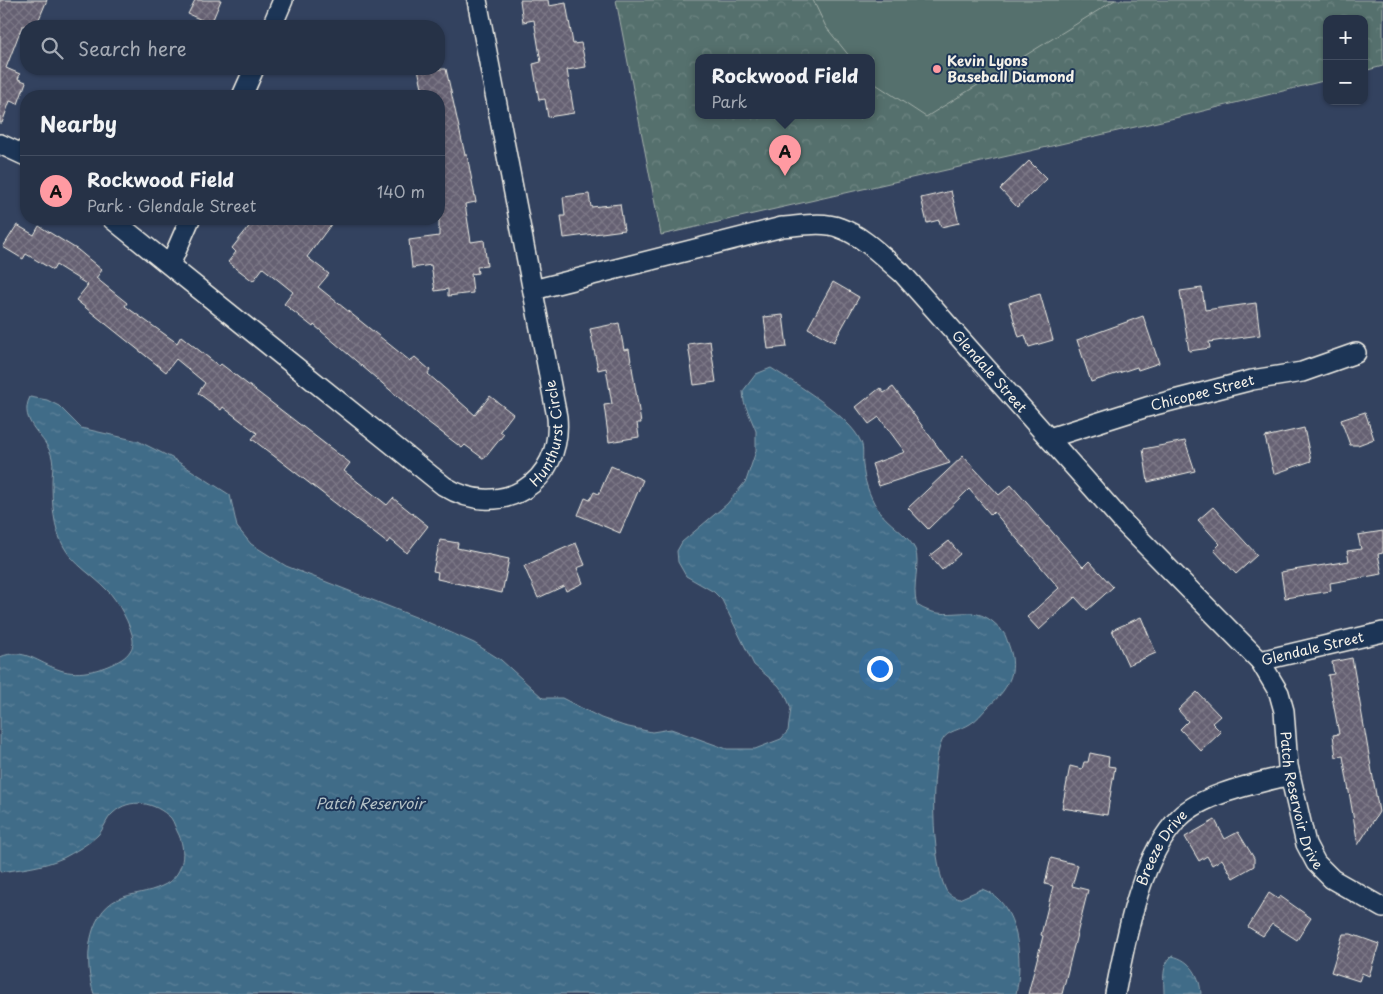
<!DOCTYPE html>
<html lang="en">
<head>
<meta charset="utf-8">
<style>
	body { margin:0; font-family:"Playpen Sans",sans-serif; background:#323e52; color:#f1f3f6 }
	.controls { position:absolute; right:15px; top:15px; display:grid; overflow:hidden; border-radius:10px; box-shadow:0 1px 4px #0004 }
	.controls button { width:45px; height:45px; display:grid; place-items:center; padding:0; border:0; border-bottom:1px solid #424d60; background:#263247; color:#f1f3f6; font:25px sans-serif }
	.you { position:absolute; left:879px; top:668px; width:18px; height:18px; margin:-12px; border:4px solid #fff; border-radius:50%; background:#1a73e8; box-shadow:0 0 0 8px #1a73e833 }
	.badge { display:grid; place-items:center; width:32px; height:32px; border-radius:50%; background:#ff9aa2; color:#111; font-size:16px; font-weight:700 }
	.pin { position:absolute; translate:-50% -41px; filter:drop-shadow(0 1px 2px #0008) }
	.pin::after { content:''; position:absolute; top:26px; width:18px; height:15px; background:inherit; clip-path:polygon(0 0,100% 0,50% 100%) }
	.popup { position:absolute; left:695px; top:54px; width:180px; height:65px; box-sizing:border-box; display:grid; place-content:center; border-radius:10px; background:#263247; filter:drop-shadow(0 1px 4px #0005); font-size:16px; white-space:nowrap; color:#a4aab4 }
	.popup b { font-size:19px; color:#f1f3f6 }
	.popup::after { content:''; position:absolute; left:50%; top:100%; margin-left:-10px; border:10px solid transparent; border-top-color:#263247 }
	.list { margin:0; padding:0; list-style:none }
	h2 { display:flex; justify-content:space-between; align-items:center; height:65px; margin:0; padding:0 20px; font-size:21px }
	h2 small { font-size:16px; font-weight:400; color:#a4aab4 }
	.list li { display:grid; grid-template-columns:32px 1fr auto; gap:15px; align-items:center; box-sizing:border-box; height:70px; padding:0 20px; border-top:1px solid #424d60 }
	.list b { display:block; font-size:19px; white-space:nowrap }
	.list p { margin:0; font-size:16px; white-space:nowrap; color:#a4aab4 }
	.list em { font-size:16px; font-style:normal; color:#a4aab4 }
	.icon { flex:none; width:28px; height:28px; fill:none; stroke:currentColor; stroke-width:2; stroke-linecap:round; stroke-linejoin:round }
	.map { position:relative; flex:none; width:1383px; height:994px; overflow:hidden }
	.search { position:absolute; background:#263247; box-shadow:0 1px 4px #0004; left:20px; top:20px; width:425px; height:55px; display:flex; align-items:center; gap:12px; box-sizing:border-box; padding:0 18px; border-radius:20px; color:#a4aab4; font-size:19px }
	.panel { position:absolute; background:#263247; box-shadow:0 1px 4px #0004; left:20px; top:90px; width:425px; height:135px; border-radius:20px }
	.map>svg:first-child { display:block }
	.park { fill:url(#park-crowns); stroke:#a4b0aa; fill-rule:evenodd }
	.pitch { fill:#55706d; stroke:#a4b0aa }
	.water { fill:url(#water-ripples); stroke:#89a1ae }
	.building { fill:url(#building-cross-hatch); stroke:#f4f1e8 }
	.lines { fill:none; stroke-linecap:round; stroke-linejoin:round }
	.minor-casing { stroke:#f4f1e8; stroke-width:22 }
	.minor { stroke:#1d3557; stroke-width:19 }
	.poi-dot { fill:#ff9aa2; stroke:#1d3557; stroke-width:2 }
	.labels { text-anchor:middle; stroke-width:4; stroke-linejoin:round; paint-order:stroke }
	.poi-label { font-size:14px; font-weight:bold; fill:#f4f1e8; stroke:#1d3557; text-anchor:start }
	.street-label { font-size:14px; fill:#f4f1e8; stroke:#1d3557 }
	.water-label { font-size:15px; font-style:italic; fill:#b5c2c6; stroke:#1d3557 }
</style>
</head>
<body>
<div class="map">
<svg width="1383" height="994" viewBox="0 0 1383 994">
	<defs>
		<pattern id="park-crowns" width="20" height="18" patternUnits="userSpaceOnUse" patternTransform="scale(1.25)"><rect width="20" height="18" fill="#55706d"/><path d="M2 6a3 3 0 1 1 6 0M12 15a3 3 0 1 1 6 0" fill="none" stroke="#6e8582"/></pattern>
		<pattern id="water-ripples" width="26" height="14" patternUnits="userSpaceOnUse" patternTransform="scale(1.25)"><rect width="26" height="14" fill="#416c88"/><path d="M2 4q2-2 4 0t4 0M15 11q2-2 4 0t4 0" fill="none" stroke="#5d8199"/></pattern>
		<pattern id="building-cross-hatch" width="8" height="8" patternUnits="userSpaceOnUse" patternTransform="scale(1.25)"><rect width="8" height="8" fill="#656172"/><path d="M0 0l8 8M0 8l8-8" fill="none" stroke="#7c7886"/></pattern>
	</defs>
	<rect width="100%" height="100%" fill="#33425f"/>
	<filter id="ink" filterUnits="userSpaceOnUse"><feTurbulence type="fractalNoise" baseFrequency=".02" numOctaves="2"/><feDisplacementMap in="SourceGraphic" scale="10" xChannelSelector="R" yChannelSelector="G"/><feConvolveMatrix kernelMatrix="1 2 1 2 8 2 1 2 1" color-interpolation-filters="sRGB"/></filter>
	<g filter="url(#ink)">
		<!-- park -->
		<path class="park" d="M616,0h767v66l-19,5v-52h-37v61l-148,37 -518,118zM699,57h172v58h-172z"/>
		<!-- pitch -->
		<polygon class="pitch" points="813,0 1115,0 926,117 871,81 871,57 850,57 826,27"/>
		<!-- water -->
		<g class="water">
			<path d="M771,368c24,15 79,48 90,74 3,6 1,16 2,23 1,15 6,30 14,43 10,16 30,25 38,41 6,14 -4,38 2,56 33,22 56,-10 86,27 3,3 4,9 6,14 10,27 -2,44 -22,62 -5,5 -10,12 -17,16 -9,6 -23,6 -28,17 -13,27 -10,119 3,147 2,6 8,9 14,11l23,-10c38,13 41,72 34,105h-922c-10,-29 -8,-80 24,-95 14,-6 30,-6 44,-13 21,-9 25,-32 17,-51 -3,-5 -5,-13 -8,-17 -16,-16 -41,-21 -58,-5 -7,6 -9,16 -15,22 -8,8 -25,18 -35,23 -20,9 -42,11 -63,14v-215c24,-10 38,6 60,13 20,7 45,-1 62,-11 6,-4 12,-11 11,-19 -1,-13 -16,-41 -26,-50 -13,-14 -34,-26 -43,-43 -11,-19 -12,-45 -12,-66 0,-8 2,-16 0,-23 -4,-22 -35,-35 -22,-61l17,3 12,6 22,22 57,13 34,17 58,37 7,32 14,17 35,22 137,54 51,23 27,17 42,38h19l39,20 23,8 28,6 19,-3 56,20h28l26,-10 7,-8 3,-23 -6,-14 -7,-9 -24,-20 -32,-65 -8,-8 -28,-16 -8,-14 -1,-11 5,-9 45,-38 19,-23 10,-30v-20l-12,-29 -1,-11 13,-17z"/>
			<path d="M1172,956c19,4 28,20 29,38h-37c0,-14 -3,-28 8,-38z"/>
		</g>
		<!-- building -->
		<g class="building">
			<polygon points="0,0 47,0 36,26 22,26 6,68 20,74 18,79 26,82 18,104 10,101 2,123 0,123"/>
			<polygon points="195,0 221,0 211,24 188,14"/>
			<polygon points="520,0 548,0 549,6 566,3 573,44 581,43 586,67 567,70 574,113 548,117 545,99 539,100 533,64 541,62 534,20 523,22"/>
			<polygon points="418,69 446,69 465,155 467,155 476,202 465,204 471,242 484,240 487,266 477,267 478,273 471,274 473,293 448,296 448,289 435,291 431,265 412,268 409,240 439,236 439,96 424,96"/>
			<polygon points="1029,161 1047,179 1017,207 1000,189"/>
			<polygon points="951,191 959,223 941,227 939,220 927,223 921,198"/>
			<polygon points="589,194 591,207 620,204 624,230 564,238 561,216 565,216 563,197"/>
			<polygon points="255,219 335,219 307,257 329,274 318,287 410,361 415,357 430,370 428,374 475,415 490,396 513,414 500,431 504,434 484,459 465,445 462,448 424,419 314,325 313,327 284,304 293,292 263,268 253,281 228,262 236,252 232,248"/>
			<polygon points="17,225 34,235 39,226 78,250 102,270 96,278 127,303 125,306 177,343 181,336 219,366 221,364 350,463 344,471 387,505 393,498 428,526 407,553 390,539 387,543 252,439 257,433 223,407 221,410 198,393 205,383 176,359 166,372 76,300 88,285 56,265 53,270 26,254 23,259 3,247"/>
			<polygon points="833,282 859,297 834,342 808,328"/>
			<polygon points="1202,288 1205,310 1256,303 1260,335 1209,342 1210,348 1189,351 1180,291"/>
			<polygon points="1040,294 1053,340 1029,347 1025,335 1019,337 1009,303"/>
			<polygon points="783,315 787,347 768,349 764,317"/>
			<polygon points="1143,316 1159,363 1138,370 1137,367 1091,382 1077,340"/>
			<polygon points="619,323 624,350 629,349 641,423 637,423 639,437 609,442 604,405 612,404 606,368 598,370 590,329"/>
			<polygon points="710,341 716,382 694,385 688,344"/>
			<polygon points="893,387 950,463 879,486 872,464 905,452 879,417 869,424 856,407 880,388 884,393"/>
			<polygon points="1365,412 1374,439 1358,445 1350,445 1341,420"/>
			<polygon points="1304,428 1311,461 1274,474 1265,437"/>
			<polygon points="1185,441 1195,471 1148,482 1143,449"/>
			<polygon points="963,456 999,495 1011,485 1083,567 1089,561 1113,587 1087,610 1075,597 1039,630 1027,617 1059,588 994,512 991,515 969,489 928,529 908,508"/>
			<polygon points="611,466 643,480 620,533 578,515 585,498 590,500 594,492 599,494"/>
			<polygon points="1213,507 1257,555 1236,574 1214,550 1220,544 1198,520"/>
			<polygon points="1383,531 1383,553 1378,554 1382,574 1330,583 1331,591 1285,598 1281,572 1349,561 1347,551 1361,549 1358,535"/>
			<polygon points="440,540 458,543 457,548 509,559 502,593 437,579 438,572 433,571"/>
			<polygon points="949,541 960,554 942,570 930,556"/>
			<polygon points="576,543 585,565 577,568 583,583 566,591 564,586 538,598 524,566"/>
			<polygon points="1141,617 1156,653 1128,665 1112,630"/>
			<polygon points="1352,658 1379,812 1358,845 1343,756 1336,757 1333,735 1339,734 1328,675 1334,674 1332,662"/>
			<polygon points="1197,692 1220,716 1212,723 1221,732 1201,751 1180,729 1188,721 1178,710"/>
			<polygon points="1090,753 1109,757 1108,766 1115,767 1107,815 1062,808 1070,766 1082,769 1084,762 1088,762"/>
			<polygon points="1215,820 1225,839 1238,832 1254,858 1254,866 1233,878 1222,859 1212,865 1207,856 1199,861 1185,837"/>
			<polygon points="1051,858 1078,865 1072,886 1088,890 1062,994 1028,994 1043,936 1041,935 1053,886 1045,884"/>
			<polygon points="1269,893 1278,899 1280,896 1311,918 1297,940 1272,924 1263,936 1248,927"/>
			<polygon points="1343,934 1351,934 1379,944 1369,976 1362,973 1359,981 1331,972"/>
		</g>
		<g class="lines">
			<!-- minor casing -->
			<g class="minor-casing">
				<g id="minor">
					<polyline points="272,26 283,0"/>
					<polyline points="242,96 254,69"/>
					<polyline points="0,144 26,156"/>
					<path id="s1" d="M112,219l332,267c57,35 119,-3 113,-69l-80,-417"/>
					<polyline points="170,265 190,219"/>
					<path id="s2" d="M533,290l249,-63c17,-1 41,-6 58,1 23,8 43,29 62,45l221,249 137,139 19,32 5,18 4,55 18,78 10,19 16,16 51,29"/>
					<path id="s3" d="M1049,438l98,-31 105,-27 50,-8 54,-19"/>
					<path id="s4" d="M1260,661l123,-29"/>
					<path id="s5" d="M1115,994c11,-55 24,-136 65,-177 24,-24 79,-34 110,-42"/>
				</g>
			</g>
			<!-- minor -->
			<use href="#minor" class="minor"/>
		</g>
	</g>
	<!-- markers -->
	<circle class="poi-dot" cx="937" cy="69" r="5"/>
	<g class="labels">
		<!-- poi labels -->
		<g class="poi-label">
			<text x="947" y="66">Kevin Lyons<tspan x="947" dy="16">Baseball Diamond</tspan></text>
		</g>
		<!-- street labels -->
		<g class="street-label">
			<text dy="5" stroke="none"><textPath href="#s2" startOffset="524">Glendale Street</textPath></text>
			<text dy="5" stroke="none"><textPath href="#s3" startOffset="160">Chicopee Street</textPath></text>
			<text dy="5" stroke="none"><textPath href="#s1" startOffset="576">Hunthurst Circle</textPath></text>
			<text dy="5" stroke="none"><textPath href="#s4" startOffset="54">Glendale Street</textPath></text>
			<text dy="5" stroke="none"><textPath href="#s2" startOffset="1068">Patch Reservoir Drive</textPath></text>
			<text dy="5" stroke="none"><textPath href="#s5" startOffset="155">Breeze Drive</textPath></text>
		</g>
		<!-- water labels -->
		<g class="water-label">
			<text x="370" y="809">Patch Reservoir</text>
		</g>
	</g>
</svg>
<div class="controls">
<button>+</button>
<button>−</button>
</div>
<div class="you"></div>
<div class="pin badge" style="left:785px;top:176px">A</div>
<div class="popup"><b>Rockwood Field</b>Park</div>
<div class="search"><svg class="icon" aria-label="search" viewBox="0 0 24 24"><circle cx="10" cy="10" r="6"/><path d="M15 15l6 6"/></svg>Search here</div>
<section class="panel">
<h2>Nearby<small></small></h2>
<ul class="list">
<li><span class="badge">A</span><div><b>Rockwood Field</b><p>Park · Glendale Street</p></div><em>140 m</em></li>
</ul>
</section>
</div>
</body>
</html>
